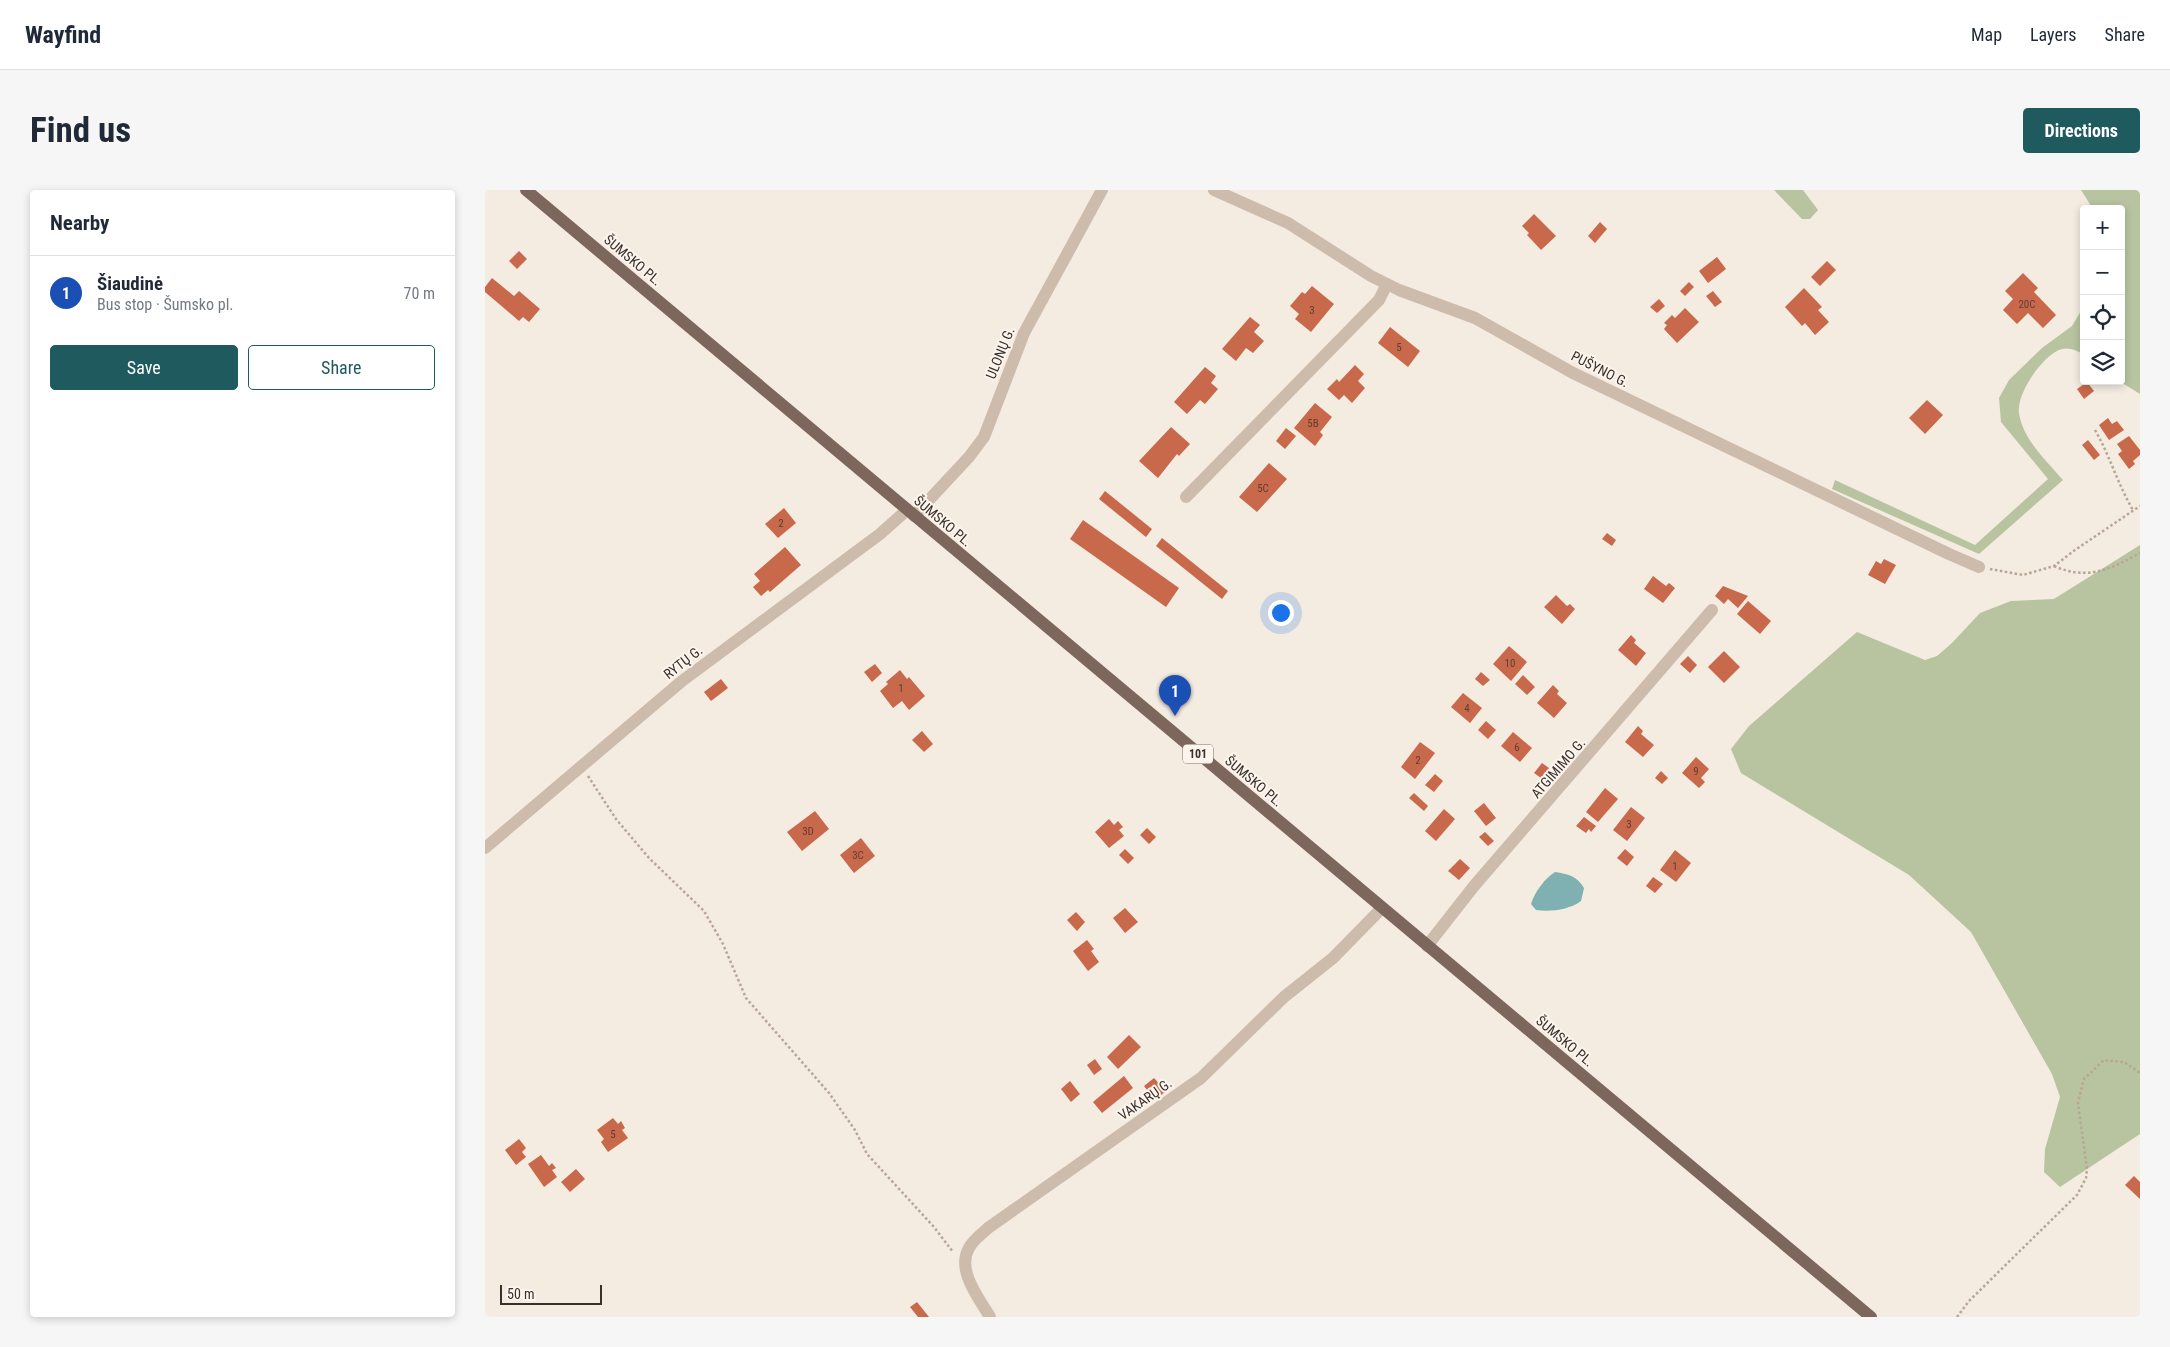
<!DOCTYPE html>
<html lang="en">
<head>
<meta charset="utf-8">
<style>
	body { margin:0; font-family:"Roboto Condensed",sans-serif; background:#f6f6f7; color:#1f2937 }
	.controls { position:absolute; right:15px; top:15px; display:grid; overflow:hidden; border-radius:5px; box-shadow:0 2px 8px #0003 }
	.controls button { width:45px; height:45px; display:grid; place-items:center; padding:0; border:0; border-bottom:1px solid #e0e1e3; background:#fff; color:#1f2937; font:25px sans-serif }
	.scale { position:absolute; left:15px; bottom:12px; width:102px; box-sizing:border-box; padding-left:5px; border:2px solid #3b302b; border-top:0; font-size:14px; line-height:18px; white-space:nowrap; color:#3b302b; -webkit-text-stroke:4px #fbf5ee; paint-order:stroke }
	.you { position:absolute; left:795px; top:422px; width:18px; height:18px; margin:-12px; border:4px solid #fff; border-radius:50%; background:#1a73e8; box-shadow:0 0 0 8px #1a73e833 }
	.badge { display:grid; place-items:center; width:32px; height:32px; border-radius:50%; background:#1f5a5e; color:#fff; font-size:16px; font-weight:700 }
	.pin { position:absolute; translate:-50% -41px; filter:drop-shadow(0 1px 2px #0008) }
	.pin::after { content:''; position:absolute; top:26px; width:18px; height:15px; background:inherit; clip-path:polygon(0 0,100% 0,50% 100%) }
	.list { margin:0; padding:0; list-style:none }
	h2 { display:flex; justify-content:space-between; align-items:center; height:65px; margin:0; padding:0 20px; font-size:21px }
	h2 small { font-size:16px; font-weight:400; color:#747a83 }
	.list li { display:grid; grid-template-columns:32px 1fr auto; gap:15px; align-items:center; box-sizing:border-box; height:75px; padding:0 20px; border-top:1px solid #e0e1e3 }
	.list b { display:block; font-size:19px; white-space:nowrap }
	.list p { margin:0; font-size:16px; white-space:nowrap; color:#747a83 }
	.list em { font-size:16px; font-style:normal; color:#747a83 }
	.actions { display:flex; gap:10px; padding:15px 20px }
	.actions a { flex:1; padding:11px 0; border:1px solid #1f5a5e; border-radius:5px; text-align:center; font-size:18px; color:#1f5a5e }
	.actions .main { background:#1f5a5e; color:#fff }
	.icon { flex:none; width:28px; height:28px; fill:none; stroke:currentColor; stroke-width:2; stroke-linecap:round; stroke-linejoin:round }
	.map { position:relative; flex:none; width:1655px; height:1127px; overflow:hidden; border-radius:5px }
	header { display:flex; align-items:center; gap:30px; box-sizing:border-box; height:70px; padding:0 25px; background:#fff; border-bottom:1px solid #e0e1e3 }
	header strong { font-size:24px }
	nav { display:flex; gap:28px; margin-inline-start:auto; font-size:18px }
	.intro { display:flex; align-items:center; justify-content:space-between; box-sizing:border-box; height:120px; padding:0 30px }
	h1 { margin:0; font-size:35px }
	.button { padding:12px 22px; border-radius:5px; background:#1f5a5e; color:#fff; font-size:18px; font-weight:700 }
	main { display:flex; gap:30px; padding:0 30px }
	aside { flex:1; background:#fff; border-radius:5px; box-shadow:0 2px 8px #0003 }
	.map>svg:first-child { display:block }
	.green { fill:#b8c4a0 }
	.water { fill:#7fb0b2 }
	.building { fill:#c8694b }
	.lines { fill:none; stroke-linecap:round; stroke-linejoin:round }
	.path { stroke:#b9a596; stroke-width:2.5; stroke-dasharray:2.5 2.5; stroke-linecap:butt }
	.minor { stroke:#cdbbac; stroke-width:12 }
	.major { stroke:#7d675c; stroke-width:12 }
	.labels { text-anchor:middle; stroke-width:4; stroke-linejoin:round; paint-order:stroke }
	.number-label { font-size:11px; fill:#5e3e33 }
	.shield { fill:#fbf5ee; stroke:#756b66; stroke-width:1 }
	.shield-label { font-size:12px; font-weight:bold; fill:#3b302b }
	.street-label { font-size:14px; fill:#3b302b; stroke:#fbf5ee }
</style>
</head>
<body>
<header>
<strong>Wayfind</strong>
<nav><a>Map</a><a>Layers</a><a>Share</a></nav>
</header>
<div class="intro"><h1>Find us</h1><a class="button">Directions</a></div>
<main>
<aside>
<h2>Nearby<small></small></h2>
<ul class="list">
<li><span class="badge" style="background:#1a4fb4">1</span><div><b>Šiaudinė</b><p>Bus stop · Šumsko pl.</p></div><em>70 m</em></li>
</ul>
<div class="actions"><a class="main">Save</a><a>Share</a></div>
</aside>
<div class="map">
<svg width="1655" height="1127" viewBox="0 0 1655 1127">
	<rect width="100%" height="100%" fill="#f4ebe1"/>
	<!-- green -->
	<g class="green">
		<polygon points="1289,0 1318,0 1333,20 1325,29 1317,29"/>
		<polygon points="1596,0 1655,0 1655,204 1634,191 1636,191 1636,19 1608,19"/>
		<path d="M1599,116v48c-7,-3 -15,-7 -22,-5 -19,5 -46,45 -43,64 4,27 27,47 44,67l-84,74 -147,-65 3,-9 140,65 73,-66 -47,-57 -2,-24 10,-18 33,-32 30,-22z"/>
		<polygon points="1655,355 1655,944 1575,997 1559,982 1560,959 1575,907 1567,884 1486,742 1424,685 1256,583 1246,559 1264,536 1372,442 1440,470 1452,466 1467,453 1495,423 1526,411 1569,409"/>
	</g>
	<!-- water -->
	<path class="water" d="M1070,682c13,2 22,4 29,16l-3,13c-12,9 -31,11 -45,9l-5,-6c3,-11 14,-26 24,-32z"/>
	<!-- building -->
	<g class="building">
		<polygon points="1049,24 1071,46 1056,60 1042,45 1044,43 1037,36"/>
		<polygon points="1115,32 1122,39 1110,53 1103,46"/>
		<polygon points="34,61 42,69 32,79 24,71"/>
		<polygon points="1232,67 1241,79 1223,93 1214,81"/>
		<polygon points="1342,71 1351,80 1335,96 1326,87"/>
		<polygon points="1538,83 1553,98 1549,102 1571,125 1558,138 1543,123 1532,134 1518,120 1528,109 1520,101"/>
		<polygon points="7,88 29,106 34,101 55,119 44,132 38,127 34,131 0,102 0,97"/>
		<polygon points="1204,92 1209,97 1200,106 1195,101"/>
		<polygon points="827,96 849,114 826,142 810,129 814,124 805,116 817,102 820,104"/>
		<polygon points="1319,98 1337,117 1333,120 1344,132 1330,145 1320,133 1317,136 1300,117"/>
		<polygon points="1228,101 1237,112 1230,117 1221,106"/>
		<polygon points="1174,109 1180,116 1172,123 1165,117"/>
		<polygon points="1200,118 1214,132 1192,153 1179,139 1182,135 1179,133 1187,125 1190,128"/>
		<polygon points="765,127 775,135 769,142 779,151 768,163 761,158 751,171 737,159"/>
		<polygon points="905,137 935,161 923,177 893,153"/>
		<polygon points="870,175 879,184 873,191 880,198 867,213 859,205 854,210 842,199 852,189 854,192"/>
		<polygon points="720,177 731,186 726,193 733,199 720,214 715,210 702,224 689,212"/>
		<polygon points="1602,192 1609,201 1599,209 1592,199"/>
		<polygon points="1442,210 1458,225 1440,244 1424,228"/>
		<polygon points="830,213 847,227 835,242 838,245 830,256 809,238"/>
		<polygon points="1623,228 1627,234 1632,231 1639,240 1624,250 1614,235"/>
		<polygon points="686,237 705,254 694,266 692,264 673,288 654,271"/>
		<polygon points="801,238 811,246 800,259 791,251"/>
		<polygon points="1644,246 1655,260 1655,265 1648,271 1650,274 1644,279 1633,264 1637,261 1632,254"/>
		<polygon points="1603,250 1615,265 1609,270 1597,255"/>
		<polygon points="784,273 802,289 772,322 754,307"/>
		<polygon points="620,301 667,339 661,347 614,309"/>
		<polygon points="299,318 311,333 293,348 280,334"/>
		<polygon points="598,330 694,398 681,417 585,349"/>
		<polygon points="1122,343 1131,350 1127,356 1117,349"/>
		<polygon points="677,348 743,401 737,409 671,356"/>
		<polygon points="300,357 316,375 285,402 283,400 276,406 268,397 275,391 269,384"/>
		<polygon points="1399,369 1411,375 1400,394 1383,385 1391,371 1396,374"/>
		<polygon points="1168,386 1181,396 1184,393 1190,398 1178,413 1159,399"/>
		<polygon points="1238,396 1263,406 1253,418 1243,409 1239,414 1230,406"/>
		<polygon points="1071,405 1082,416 1085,414 1090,419 1077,434 1059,417"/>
		<polygon points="1263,411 1286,431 1275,444 1252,424"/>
		<polygon points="1146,445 1151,450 1149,453 1161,463 1151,476 1133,460"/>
		<polygon points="1024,456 1042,472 1026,491 1008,474"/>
		<polygon points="1239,461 1255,477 1239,493 1223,477"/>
		<polygon points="1203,466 1212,475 1205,483 1195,474"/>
		<polygon points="390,474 397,483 387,492 379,482"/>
		<polygon points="415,480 422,489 424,487 440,506 424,520 417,511 408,518 395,501 403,494 401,492"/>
		<polygon points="996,482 1005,490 998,496 990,489"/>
		<polygon points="1038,485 1050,497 1042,505 1030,494"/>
		<polygon points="236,489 243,498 226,511 219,502"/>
		<polygon points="1068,495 1074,501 1072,504 1082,513 1069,528 1052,513"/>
		<polygon points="978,503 997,518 985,533 966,517"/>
		<polygon points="1001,531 1011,540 1003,549 993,540"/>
		<polygon points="1153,536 1158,541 1156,544 1169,555 1158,567 1140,552"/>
		<polygon points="437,541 448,554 439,562 427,550"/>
		<polygon points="1028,542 1047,558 1035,572 1016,556"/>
		<polygon points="935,552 950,563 930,589 916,577"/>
		<polygon points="1211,567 1224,579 1216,588 1220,592 1214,598 1197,583"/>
		<polygon points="1057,573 1064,578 1056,588 1049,583"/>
		<polygon points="1176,581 1183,588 1177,594 1170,588"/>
		<polygon points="950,584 958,591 949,602 940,595"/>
		<polygon points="1120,598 1133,609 1113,632 1101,622"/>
		<polygon points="929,603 943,616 939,621 924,608"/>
		<polygon points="999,613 1011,628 1001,636 989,621"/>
		<polygon points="1146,617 1160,628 1142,651 1128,640"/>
		<polygon points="959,619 970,629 951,651 940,641"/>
		<polygon points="330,621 344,639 317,661 302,642"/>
		<polygon points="1099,627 1111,636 1106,642 1104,639 1101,643 1091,636"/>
		<polygon points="624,629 629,635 633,631 638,637 634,640 639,646 624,658 610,642"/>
		<polygon points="662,638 671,647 664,654 655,645"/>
		<polygon points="1000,642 1009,651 1003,656 994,647"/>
		<polygon points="376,648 390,666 369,683 355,665"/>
		<polygon points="640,659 649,668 643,674 634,665"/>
		<polygon points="1140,659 1149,667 1142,676 1132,668"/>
		<polygon points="1190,660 1206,673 1191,692 1175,680"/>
		<polygon points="975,669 985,678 974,690 963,681"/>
		<polygon points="1168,687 1178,694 1170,703 1161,696"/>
		<polygon points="640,718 653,732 640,743 628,728"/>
		<polygon points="591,722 600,732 592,741 582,730"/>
		<polygon points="602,750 609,759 606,761 614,772 603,781 588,761"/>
		<polygon points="644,845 656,857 633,879 622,867"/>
		<polygon points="610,869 617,879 609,885 602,875"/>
		<polygon points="639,886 648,898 617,923 608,912"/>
		<polygon points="669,888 681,901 670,910 659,896"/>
		<polygon points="585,891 595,904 586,912 576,899"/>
		<polygon points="128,928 133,934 136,931 140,938 137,940 143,948 123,962 116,952 119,949 112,940"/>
		<polygon points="34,949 41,958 37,962 41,967 31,975 20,960"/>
		<polygon points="56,965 64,976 67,973 71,978 67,980 72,987 59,997 43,974"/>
		<polygon points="91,979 100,989 85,1002 76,992"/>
		<polygon points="1649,986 1655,992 1655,1009 1640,995"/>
		<polygon points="432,1112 444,1127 433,1127 425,1117"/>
	</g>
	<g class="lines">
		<!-- path -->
		<g class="path">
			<path d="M1610,240c15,26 23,55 38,80"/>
			<path d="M1569,376c33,15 57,3 86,-13"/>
			<polyline points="1505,379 1538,385 1569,376 1590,360 1655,316"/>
			<polyline points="103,586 131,629 164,668 219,721 238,754 261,808 344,903 370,940 382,964 449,1037 468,1062"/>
			<polyline points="1472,1127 1484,1111 1592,1005 1601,988 1602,979 1593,913 1599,889 1619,870 1639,872 1655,883"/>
		</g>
		<!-- minor -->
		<g class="minor">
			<polyline points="729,0 803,33 886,86 914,100 990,128 1088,183 1464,364 1494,377"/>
			<polyline points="701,307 894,110 902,94"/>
			<polyline points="429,326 484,267 499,247 539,143 617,0"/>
			<polyline points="0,658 197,491 395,344 422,320"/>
			<polyline points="942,756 989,696 1227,420"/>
			<path d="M505,1127c-11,-19 -34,-47 -21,-69 4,-8 13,-14 19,-20l213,-150 83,-81 49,-39 49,-50"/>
		</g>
		<!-- major -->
		<polyline class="major" points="41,0 1386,1127"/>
	</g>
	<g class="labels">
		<!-- number labels -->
		<g class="number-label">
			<text x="1542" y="118">20C</text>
			<text x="827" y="124">3</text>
			<text x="914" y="161">5</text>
			<text x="828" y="237">5B</text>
			<text x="778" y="302">5C</text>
			<text x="296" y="337">2</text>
			<text x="1025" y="477">10</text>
			<text x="416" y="502">1</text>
			<text x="982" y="522">4</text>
			<text x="1032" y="561">6</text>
			<text x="933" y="574">2</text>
			<text x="1211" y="585">9</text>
			<text x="1144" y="638">3</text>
			<text x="323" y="645">3D</text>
			<text x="373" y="669">3C</text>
			<text x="1190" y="680">1</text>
			<text x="128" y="948">5</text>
		</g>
		<!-- shield labels -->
		<rect class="shield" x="698" y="554.5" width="30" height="19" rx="4"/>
		<g class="shield-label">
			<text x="713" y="568">101</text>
		</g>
		<!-- street labels -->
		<g class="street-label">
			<text transform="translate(148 70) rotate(40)" y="5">ŠUMSKO PL.</text>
			<text transform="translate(515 163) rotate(-68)" y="5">ULONŲ G.</text>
			<text transform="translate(1115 179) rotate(27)" y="5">PUŠYNO G.</text>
			<text transform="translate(458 331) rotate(40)" y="5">ŠUMSKO PL.</text>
			<text transform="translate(198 472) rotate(-38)" y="5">RYTŲ G.</text>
			<text transform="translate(1073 578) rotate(-49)" y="5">ATGIMIMO G.</text>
			<text transform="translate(769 591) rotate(40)" y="5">ŠUMSKO PL.</text>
			<text transform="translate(1080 851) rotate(40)" y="5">ŠUMSKO PL.</text>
			<text transform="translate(660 909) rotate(-35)" y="5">VAKARŲ G.</text>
		</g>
	</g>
</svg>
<div class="controls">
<button>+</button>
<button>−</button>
<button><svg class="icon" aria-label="locate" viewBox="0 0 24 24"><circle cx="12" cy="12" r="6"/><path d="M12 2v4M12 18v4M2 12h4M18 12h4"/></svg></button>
<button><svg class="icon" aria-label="layers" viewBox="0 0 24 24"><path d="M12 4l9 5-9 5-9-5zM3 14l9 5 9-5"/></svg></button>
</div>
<div class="scale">50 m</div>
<div class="you"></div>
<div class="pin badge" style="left:690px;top:526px;background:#1a4fb4">1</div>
</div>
</main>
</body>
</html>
